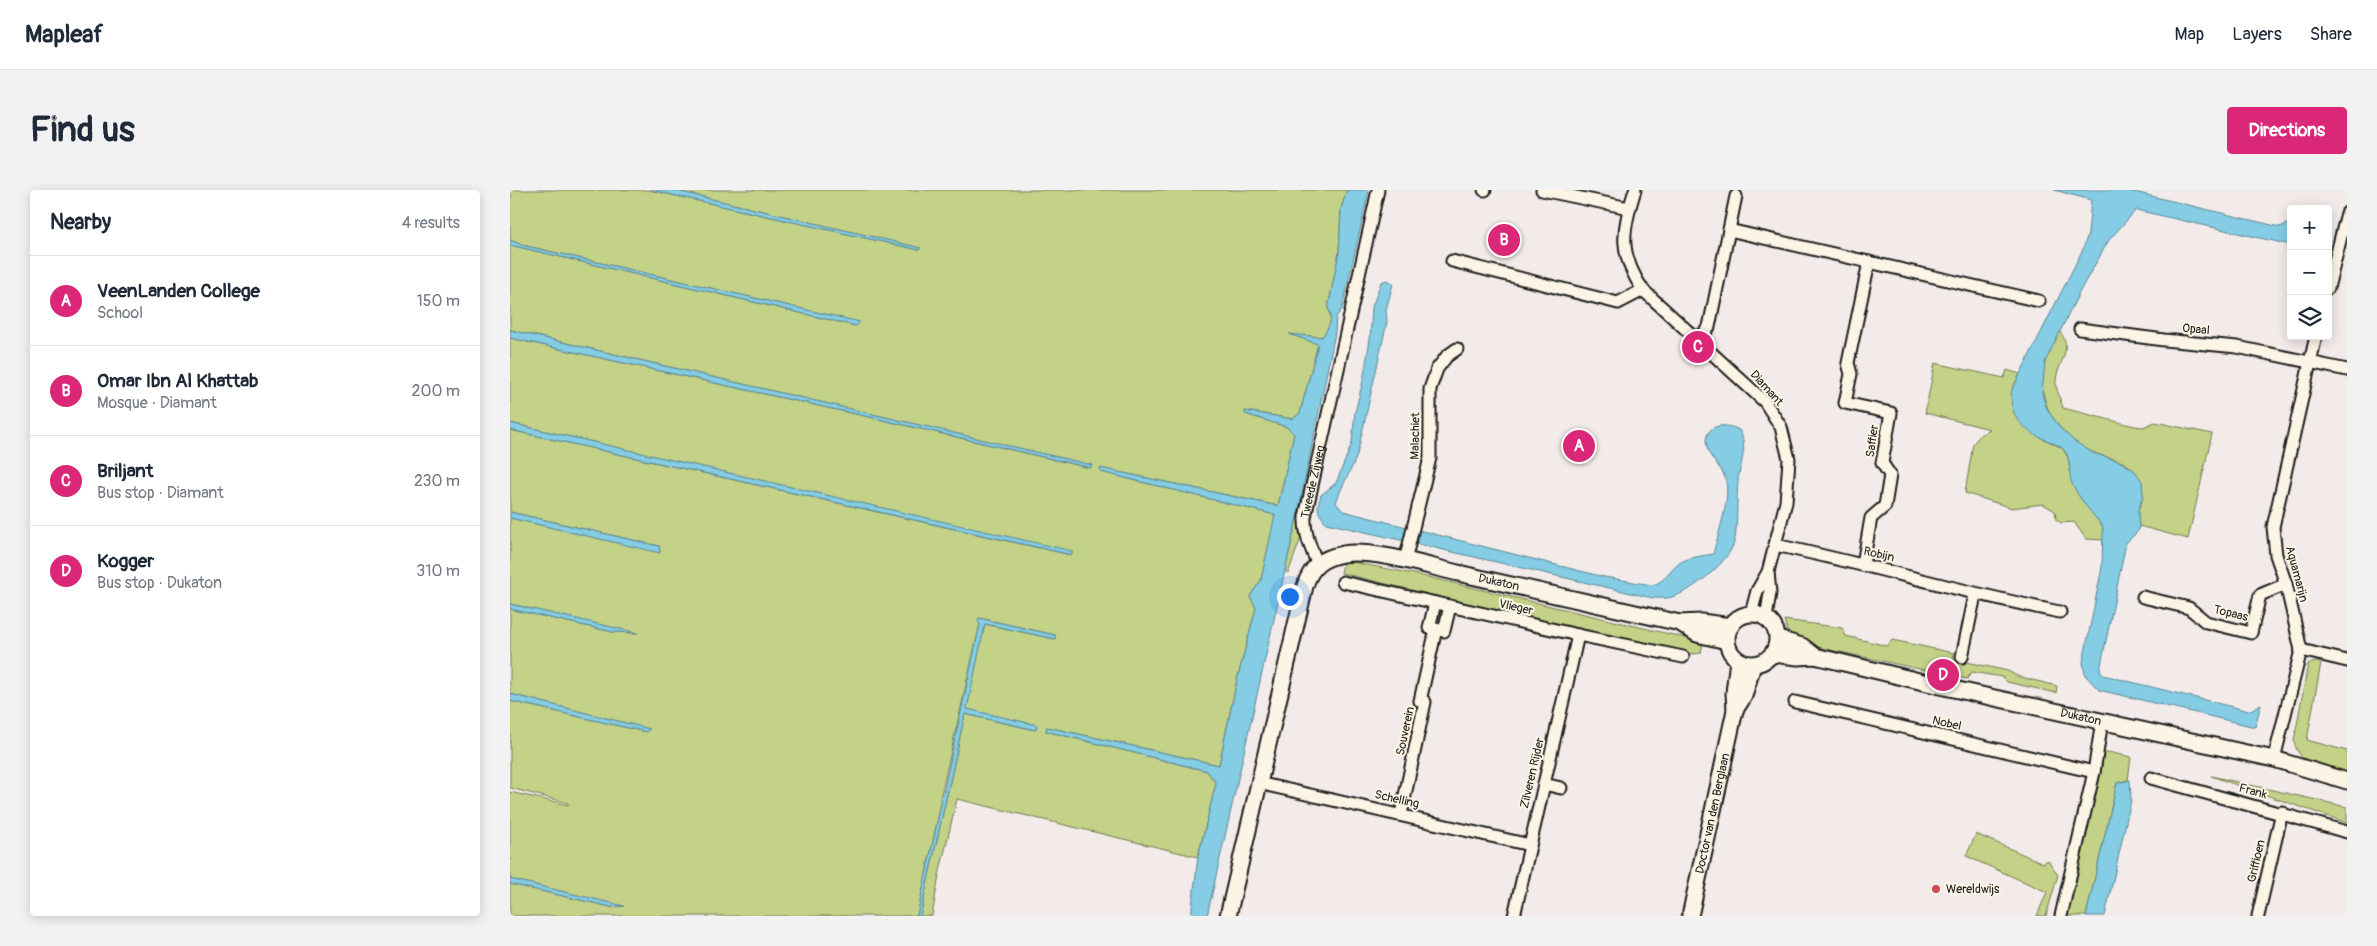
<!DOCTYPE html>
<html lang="en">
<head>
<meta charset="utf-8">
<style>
	body { margin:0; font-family:Pangolin,sans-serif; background:#f2f2f3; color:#1f2937 }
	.controls { position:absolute; right:15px; top:15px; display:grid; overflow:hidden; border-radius:5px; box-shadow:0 2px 12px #0003 }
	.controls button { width:45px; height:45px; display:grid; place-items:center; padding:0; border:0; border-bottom:1px solid #e0e1e3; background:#fff; color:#1f2937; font:25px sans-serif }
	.you { position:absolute; left:779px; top:406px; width:18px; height:18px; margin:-12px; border:4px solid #fff; border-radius:50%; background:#1a73e8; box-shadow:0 0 0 8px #1a73e833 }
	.badge { display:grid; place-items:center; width:32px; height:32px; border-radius:50%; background:#db2777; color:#fff; font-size:16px; font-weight:700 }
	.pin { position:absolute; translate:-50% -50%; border:2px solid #fff; box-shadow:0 1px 5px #0006 }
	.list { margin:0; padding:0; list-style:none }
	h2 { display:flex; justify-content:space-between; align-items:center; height:65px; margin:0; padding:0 20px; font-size:21px }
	h2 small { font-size:16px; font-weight:400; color:#747a83 }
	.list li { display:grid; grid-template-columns:32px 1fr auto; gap:15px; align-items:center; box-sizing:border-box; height:90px; padding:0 20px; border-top:1px solid #e0e1e3 }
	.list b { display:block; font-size:19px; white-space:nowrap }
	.list p { margin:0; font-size:16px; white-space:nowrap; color:#747a83 }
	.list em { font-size:16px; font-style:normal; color:#747a83 }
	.icon { flex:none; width:28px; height:28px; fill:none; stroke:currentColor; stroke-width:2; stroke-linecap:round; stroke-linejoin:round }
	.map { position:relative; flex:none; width:1837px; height:726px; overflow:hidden; border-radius:5px }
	header { display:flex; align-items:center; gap:30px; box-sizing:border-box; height:70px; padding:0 25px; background:#fff; border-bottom:1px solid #e0e1e3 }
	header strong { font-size:24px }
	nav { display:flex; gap:28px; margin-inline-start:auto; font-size:18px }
	.intro { display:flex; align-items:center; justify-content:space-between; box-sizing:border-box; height:120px; padding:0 30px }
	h1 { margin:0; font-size:35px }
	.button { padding:12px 22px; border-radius:5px; background:#db2777; color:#fff; font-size:18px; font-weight:700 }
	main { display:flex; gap:30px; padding:0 30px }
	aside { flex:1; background:#fff; border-radius:5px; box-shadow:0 2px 12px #0003 }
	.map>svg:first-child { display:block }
	.green { fill:#c4d287; stroke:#707752 }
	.water { fill:#84cde5; stroke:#5a8695 }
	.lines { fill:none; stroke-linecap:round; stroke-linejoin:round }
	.street-casing { stroke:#1c1c1c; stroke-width:15 }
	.secondary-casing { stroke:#1c1c1c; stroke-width:19 }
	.street { stroke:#fcf5e5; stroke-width:11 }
	.secondary { stroke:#fcf5e5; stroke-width:15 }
	.poi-dot { fill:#d1495b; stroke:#fcf5e5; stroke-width:2 }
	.labels { text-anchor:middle; stroke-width:4; stroke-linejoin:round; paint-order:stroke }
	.street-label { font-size:12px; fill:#1c1c1c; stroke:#fcf5e5 }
	.poi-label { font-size:12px; fill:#1c1c1c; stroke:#fcf5e5; text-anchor:start }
</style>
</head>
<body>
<header>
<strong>Mapleaf</strong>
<nav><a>Map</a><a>Layers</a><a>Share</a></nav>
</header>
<div class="intro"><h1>Find us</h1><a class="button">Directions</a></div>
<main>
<aside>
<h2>Nearby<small>4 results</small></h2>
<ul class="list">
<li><span class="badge">A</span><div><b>VeenLanden College</b><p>School</p></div><em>150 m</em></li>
<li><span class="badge">B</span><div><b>Omar Ibn Al Khattab</b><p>Mosque · Diamant</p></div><em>200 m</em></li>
<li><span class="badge">C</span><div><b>Briljant</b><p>Bus stop · Diamant</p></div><em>230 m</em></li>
<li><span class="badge">D</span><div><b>Kogger</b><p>Bus stop · Dukaton</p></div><em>310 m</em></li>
</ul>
</aside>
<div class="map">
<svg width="1837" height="726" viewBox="0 0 1837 726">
	<rect width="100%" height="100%" fill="#f3ebe9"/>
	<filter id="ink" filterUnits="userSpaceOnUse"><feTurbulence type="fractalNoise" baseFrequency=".02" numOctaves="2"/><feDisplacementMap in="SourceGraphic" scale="10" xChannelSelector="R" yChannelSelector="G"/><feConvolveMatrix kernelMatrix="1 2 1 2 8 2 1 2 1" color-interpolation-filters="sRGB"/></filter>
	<g filter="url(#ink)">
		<!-- green -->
		<g class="green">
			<path d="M2,0h138l269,60 1,-2 -247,-58h674l-6,19 -2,43 -11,56c6,12 1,19 -6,29l-30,-2 26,9 -18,69 -7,6 -48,-8 1,3 41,13 7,7 -16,72 -178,-38 1,4 175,43 -15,65 -11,16 6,12 -19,72 -18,85 -172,-38 -1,4 161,40 9,12 -18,74 -241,-58 -18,76 -7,41h-12l45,-202 70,16 1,-5 -70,-16 19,-85 70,15v-4l-76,-17 1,6 -39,171 1,4 -25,117h-407v-32l101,23 11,-1 -112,-27v-87l58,13v-2l-58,-15v-87l136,31 3,-3 -139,-35v-85l103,23 22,1 -125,-29v-86l150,34 -1,-6 -149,-34v-82l561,125 1,-3 -562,-129v-85l364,80 216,50 1,-3 -581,-135v-85l346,81 3,-4 -337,-77 -12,-5v-38z"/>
			<path d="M1549,141c16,17 -2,33 -3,49 -1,8 5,20 7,28l71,18 9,1 12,-5 57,12 -24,105 -49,-13c-1,-5 -2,-10 -1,-15 1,-5 5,-10 5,-15 0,-5 -6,-20 -9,-25 -8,-12 -30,-13 -42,-19 -33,-16 -59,-51 -47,-90 3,-11 9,-21 14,-31z"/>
			<polygon points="1425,173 1494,188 1497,180 1510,184 1502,200 1524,244 1552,258 1558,267 1562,293 1571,309 1593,337 1594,350 1576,349 1564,332 1552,333 1546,330 1545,321 1533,314 1502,318 1455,303 1463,254 1470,245 1480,239 1415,223"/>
			<polygon points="788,323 791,348 778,383 775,381"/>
			<polygon points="833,372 842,372 909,385 1193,452 1191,463 1183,464 976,418 831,383"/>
			<polygon points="1274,430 1332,438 1336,446 1377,456 1382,450 1444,463 1443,469 1498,481 1507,486 1547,496 1546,503 1497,492 1492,487 1462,482 1457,489 1311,458 1280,450"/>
			<path d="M1806,472l5,1 -14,77 40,11v22c-23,-6 -48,-6 -53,-32l14,-77z"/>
			<polygon points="1598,562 1621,567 1618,590 1607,593 1576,726 1554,726 1590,564"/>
			<polygon points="1701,586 1837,617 1837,633"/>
			<polygon points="1466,644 1533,673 1538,670 1548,685 1536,726 1527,726 1537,702 1456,666"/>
		</g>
		<!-- water -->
		<g class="water">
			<polygon points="140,0 163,0 411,58 409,60"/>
			<path d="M837,0h22l-27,119 -6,8 -1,16 -37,180 -91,403h-16l7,-59 18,-74 -9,-12 -161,-40 1,-4 172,38 18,-85 19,-72 -6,-12 11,-16 14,-65 -174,-43 -1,-4 178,38 16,-72 -7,-7 -42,-13v-3l48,8 7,-6 18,-69 -29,-10 33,3c7,-10 12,-17 6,-29l11,-56 2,-43z"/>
			<path d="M1544,0h72l154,37 11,-5v23l-155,-35 -27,30 -28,49 -36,73 -3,32 5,15 13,19 14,13 19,12 26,8 15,9 8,11 1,15 -5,14 1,20 -13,13 -26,127 3,5 146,36 12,-7 -6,23 -156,-37 -14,-15 -2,-13 19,-95 1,-40c-11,-14 -22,-26 -30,-41 -6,-12 0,-27 -10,-37 -8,-7 -19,-9 -28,-14 -17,-10 -27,-26 -23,-45l71,-141 5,-15 3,-34z"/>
			<polygon points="0,50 12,55 350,132 346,136 0,55"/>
			<path d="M877,90l6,4 -7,26 1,12 -30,133c-6,17 -16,31 -21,48l7,8 261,66 48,8c14,-3 18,-16 29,-23 9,-5 21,-6 32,-8 5,-20 17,-53 13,-72 -2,-16 -20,-23 -20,-41 1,-18 20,-18 33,-11 10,16 1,33 -1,51 -2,19 0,39 -3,58 -4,22 -42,52 -63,58 -6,2 -13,1 -19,1l-327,-75 -7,-10 -1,-8 3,-10 15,-12 16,-40 3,-31 8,-31 7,-42 2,-32 9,-25z"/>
			<polygon points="0,140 582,275 581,278 364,228 0,148"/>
			<polygon points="0,233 562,361 562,365 0,240"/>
			<polygon points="0,322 149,356 150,363 0,328"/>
			<polygon points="0,414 128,443 103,442 0,419"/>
			<polygon points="469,428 545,445 545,449 475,434 457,519 527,535 526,540 455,524 410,726 407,726 432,610 430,608 433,604 470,434 468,432"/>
			<polygon points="0,504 140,539 136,542 0,511"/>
			<polygon points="1620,590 1621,610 1595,726 1576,726 1607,593"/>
			<polygon points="0,689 114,716 101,717 0,694"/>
		</g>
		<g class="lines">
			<!-- street casing -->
			<g class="street-casing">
				<g id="street">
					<polyline points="974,0 975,0"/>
					<polyline points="1032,0 1119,18"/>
					<polyline points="1219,40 1529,111"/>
					<path d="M942,71l166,42 25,-13c-25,-37 -21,-59 -8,-100"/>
					<polyline points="1818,98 1837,23"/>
					<polyline points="1133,100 1255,212 1271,237 1279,269 1276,312 1258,382 1247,401 1241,424"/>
					<polyline points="1570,139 1654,150 1727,157 1837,180"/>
					<polyline points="1187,151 1199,137 1226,6"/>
					<path d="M1265,355c96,20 189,48 285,67"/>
					<polyline points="895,371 920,268 920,199 927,179 937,166 947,159"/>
					<path id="s1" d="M807,373c-6,-15 -13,-30 -12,-46l73,-327"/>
					<polyline points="1353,374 1361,328 1375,316 1380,285 1372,273 1381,223 1335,213 1341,184 1338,173 1359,72"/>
					<polyline points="833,392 1068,445 1173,467"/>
					<polyline points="1633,407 1679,418 1696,432 1741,443 1750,405 1776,394"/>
					<polyline points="925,413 919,438 934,441 940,416"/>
					<polyline points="1256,428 1260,403 1258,382"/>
					<polyline points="1791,460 1837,471"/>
					<polyline points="1452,467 1465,405"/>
					<polyline points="1285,512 1584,582"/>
					<polyline points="1764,569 1791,460 1776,394 1766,365 1763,337 1806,146"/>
					<polyline points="1641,588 1837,642"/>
					<polyline points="748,593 1020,655"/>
					<polyline points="1034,594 1051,598"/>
					<polyline points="891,624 915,512 910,511 926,439"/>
					<polyline points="1004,726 1068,445"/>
					<polyline points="1551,726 1584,582 1592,531"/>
					<polyline points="1748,726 1772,622"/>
				</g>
			</g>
			<!-- secondary casing -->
			<g class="secondary-casing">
				<g id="secondary">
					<circle cx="1242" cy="449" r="25"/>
					<polyline points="1170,433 1187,444 1217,451"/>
					<polyline points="1268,449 1292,456 1305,466"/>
					<path id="s2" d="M1263,464l25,3 17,-1 125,30 334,73 73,22"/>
					<polyline points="1225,520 1234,506 1243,475"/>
					<path id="s3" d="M718,726l77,-330c6,-20 17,-28 38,-32 30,-5 84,12 115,19 74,16 148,33 222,50l21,-1 30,4"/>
					<path id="s4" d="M1180,726l45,-206 -1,-17 4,-33"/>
				</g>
			</g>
			<!-- street -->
			<use href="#street" class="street"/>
			<!-- secondary -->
			<use href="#secondary" class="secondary"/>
		</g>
	</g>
	<!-- markers -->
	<circle class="poi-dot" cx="1426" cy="699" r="5"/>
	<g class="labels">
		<!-- street labels -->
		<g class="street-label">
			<text transform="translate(1686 139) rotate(5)" y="4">Opaal</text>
			<text transform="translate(1257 198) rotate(48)" y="4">Diamant</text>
			<text transform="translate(905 246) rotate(-89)" y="4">Malachiet</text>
			<text transform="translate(1362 251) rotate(-82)" y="4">Saffier</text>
			<text dy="4" stroke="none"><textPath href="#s1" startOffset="84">Tweede Zijweg</textPath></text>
			<text transform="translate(1369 364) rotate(13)" y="4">Robijn</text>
			<text transform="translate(1787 384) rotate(75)" y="4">Aquamarijn</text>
			<text dy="4" stroke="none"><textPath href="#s3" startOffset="551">Dukaton</textPath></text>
			<text transform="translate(1006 417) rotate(13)" y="4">Vlieger</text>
			<text transform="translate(1721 423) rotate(14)" y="4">Topaas</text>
			<text dy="4" stroke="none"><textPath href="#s2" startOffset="315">Dukaton</textPath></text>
			<text transform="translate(1437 533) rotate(13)" y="4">Nobel</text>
			<text transform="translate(895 541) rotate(-78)" y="4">Souverein</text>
			<text transform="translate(1022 583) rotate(-77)" y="4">Zilveren Rijder</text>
			<text transform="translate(1743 601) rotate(15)" y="4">Frank</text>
			<text transform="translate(887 609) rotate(13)" y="4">Schelling</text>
			<text dy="4" stroke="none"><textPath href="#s4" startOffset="105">Doctor van den Berglaan</textPath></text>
			<text transform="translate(1746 671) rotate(-77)" y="4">Griffioen</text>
		</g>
		<!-- poi labels -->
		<g class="poi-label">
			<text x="1436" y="703">Wereldwijs</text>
		</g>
	</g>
</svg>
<div class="controls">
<button>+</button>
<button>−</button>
<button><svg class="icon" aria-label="layers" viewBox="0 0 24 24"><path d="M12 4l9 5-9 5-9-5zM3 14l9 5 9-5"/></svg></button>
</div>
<div class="you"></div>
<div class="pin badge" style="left:1069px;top:256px">A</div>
<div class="pin badge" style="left:994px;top:50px">B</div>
<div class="pin badge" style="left:1188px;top:157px">C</div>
<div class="pin badge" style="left:1433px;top:485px">D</div>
</div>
</main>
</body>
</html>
